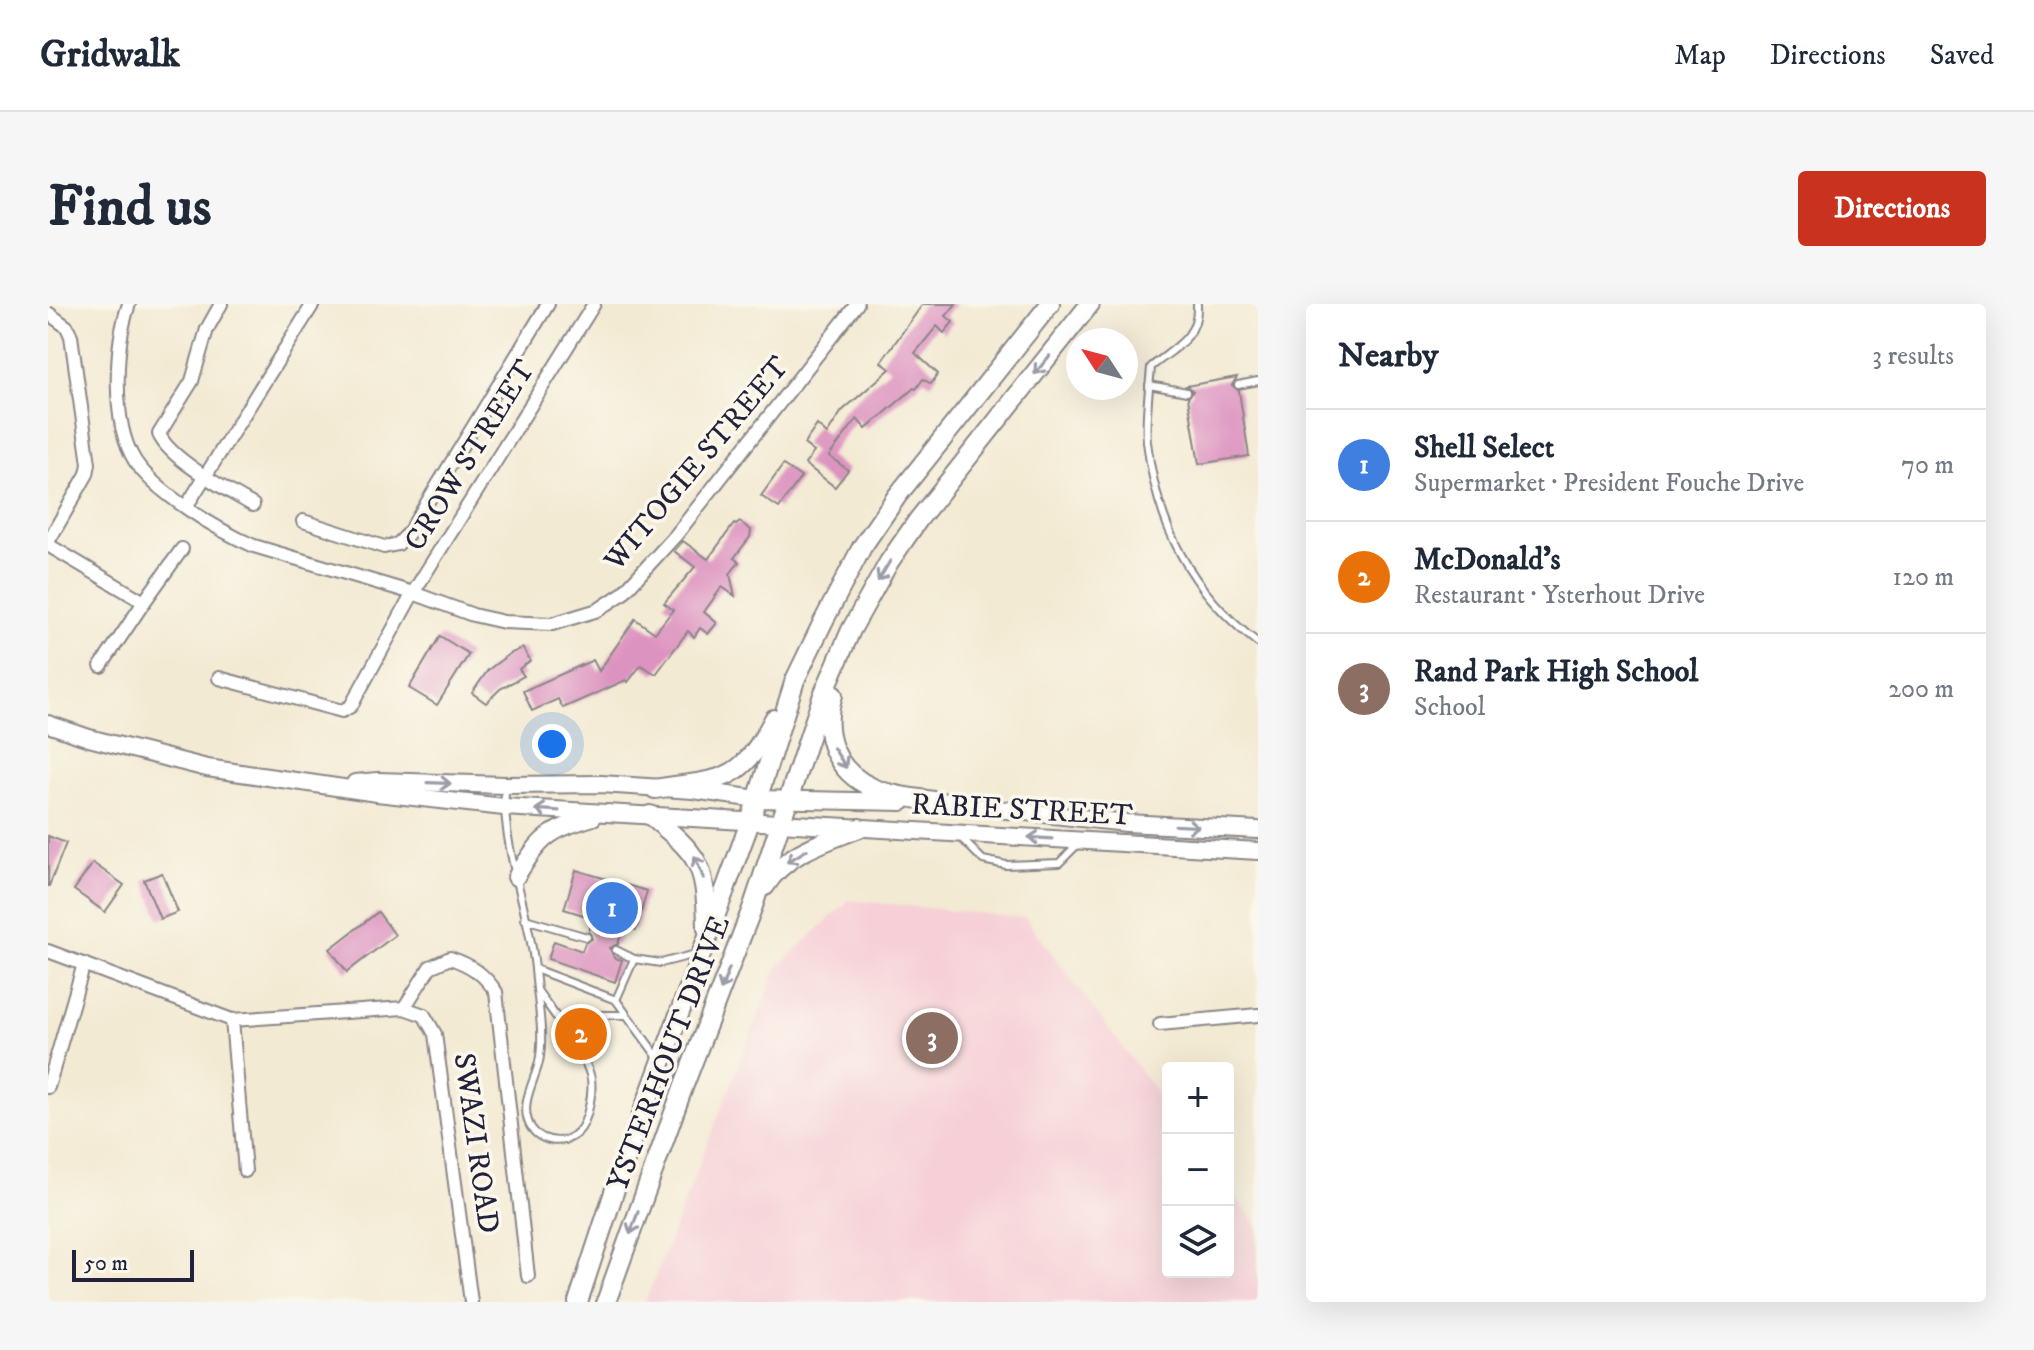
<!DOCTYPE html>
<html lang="en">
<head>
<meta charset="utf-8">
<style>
	body { margin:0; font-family:"IM FELL DW Pica",serif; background:#f6f6f7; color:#1f2937 }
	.controls { position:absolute; right:24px; bottom:24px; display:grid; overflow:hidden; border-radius:8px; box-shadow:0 8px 32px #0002 }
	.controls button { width:72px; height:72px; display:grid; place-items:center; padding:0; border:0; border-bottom:2px solid #e0e1e3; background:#fff; color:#1f2937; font:40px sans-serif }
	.compass { position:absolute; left:1018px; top:24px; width:72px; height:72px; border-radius:50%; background:#fff; box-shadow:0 8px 32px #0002; rotate:306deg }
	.scale { position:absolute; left:24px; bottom:20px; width:122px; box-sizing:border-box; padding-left:8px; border:4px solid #22223b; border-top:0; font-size:22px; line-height:28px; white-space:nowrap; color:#22223b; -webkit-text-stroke:6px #fbf7ec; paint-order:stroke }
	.you { position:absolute; left:504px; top:440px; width:28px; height:28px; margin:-20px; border:6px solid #fff; border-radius:50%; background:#1a73e8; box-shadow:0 0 0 12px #1a73e833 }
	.badge { display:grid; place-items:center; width:52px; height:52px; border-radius:50%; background:#c8321e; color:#fff; font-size:26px; font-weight:700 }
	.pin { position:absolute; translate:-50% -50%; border:4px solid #fff; box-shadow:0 2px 8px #0006 }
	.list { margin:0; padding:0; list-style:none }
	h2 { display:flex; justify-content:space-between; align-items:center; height:104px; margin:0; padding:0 32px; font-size:34px }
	h2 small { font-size:26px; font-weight:400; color:#747a83 }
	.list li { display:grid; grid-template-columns:52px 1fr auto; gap:24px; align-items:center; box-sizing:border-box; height:112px; padding:0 32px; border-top:2px solid #e0e1e3 }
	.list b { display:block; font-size:30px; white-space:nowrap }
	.list p { margin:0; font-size:26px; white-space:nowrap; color:#747a83 }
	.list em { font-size:26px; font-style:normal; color:#747a83 }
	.icon { flex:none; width:44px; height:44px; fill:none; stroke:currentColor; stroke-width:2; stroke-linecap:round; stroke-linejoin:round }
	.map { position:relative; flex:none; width:1210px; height:998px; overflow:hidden; border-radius:8px }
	header { display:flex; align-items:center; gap:48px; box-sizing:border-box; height:112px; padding:0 40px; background:#fff; border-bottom:2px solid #e0e1e3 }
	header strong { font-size:38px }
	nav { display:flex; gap:44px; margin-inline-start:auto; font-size:28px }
	.intro { display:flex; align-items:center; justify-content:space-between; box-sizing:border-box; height:192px; padding:0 48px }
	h1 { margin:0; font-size:56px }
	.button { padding:20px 36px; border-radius:8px; background:#c8321e; color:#fff; font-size:28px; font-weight:700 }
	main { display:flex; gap:48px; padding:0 48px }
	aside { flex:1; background:#fff; border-radius:8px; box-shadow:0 8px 32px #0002 }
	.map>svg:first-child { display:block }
	.built { fill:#f6cfd7 }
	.building { fill:#dd93c0 }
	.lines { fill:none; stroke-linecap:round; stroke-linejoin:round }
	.service-casing { stroke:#8a8687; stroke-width:10 }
	.minor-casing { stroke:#8a8687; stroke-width:16 }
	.tertiary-casing { stroke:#8a8687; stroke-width:20 }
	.secondary-casing { stroke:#8a8687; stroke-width:22 }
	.service { stroke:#fff; stroke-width:6 }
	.minor { stroke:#fff; stroke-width:12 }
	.tertiary { stroke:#fff; stroke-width:16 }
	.secondary { stroke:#fff; stroke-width:18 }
	.oneway { stroke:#9c9ca7 }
	.labels { text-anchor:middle; stroke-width:7; stroke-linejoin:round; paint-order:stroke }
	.street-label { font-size:30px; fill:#22223b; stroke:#fbf7ec }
</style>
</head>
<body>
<header>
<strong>Gridwalk</strong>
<nav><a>Map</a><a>Directions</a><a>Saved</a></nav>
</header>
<div class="intro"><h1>Find us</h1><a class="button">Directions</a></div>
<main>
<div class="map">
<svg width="1210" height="998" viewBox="0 0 1210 998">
	<rect width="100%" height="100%" fill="#fbf7ec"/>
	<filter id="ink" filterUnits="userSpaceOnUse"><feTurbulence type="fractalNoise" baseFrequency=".0125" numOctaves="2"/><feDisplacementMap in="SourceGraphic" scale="16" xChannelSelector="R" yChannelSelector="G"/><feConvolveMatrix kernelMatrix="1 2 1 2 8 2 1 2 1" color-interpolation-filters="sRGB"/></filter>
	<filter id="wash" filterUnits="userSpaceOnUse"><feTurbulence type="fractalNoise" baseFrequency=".006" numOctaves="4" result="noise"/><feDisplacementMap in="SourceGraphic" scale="32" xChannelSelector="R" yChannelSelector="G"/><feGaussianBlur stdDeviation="1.8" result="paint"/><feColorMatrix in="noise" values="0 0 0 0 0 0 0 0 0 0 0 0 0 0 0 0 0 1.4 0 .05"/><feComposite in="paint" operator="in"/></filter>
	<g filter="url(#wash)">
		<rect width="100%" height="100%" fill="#f3ead3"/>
		<!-- built -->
		<polygon class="built" points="801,596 977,614 1120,803 1120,968 1180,968 1180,883 1210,922 1210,998 597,998 729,664"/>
		<g id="blocks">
			<!-- building -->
			<g class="building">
				<polygon points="875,0 908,0 898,12 905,18 896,29 889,22 867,49 890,70 883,80 875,75 868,85 866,84 818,125 809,115 781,152 800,166 787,183 757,160 766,148 756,140 769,121 779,130 794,107 842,65 833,58"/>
				<polygon points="1189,73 1184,81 1191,87 1201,152 1151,160 1140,94 1145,87 1138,82"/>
				<polygon points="735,161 753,173 731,204 713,192"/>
				<polygon points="692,218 703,226 702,233 686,254 691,258 682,270 687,292 674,283 656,308 669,319 660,330 652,324 646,333 640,327 608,370 593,361 580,378 578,376 515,404 510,395 484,407 475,387 545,356 551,367 587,315 607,329 625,306 616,299 647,263 626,247 635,237 660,255 686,220 688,221"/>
				<polygon points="392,332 421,350 389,401 361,384"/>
				<polygon points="475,344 482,357 471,365 476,372 452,385 438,399 424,389 440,366 461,350"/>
				<polygon points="0,532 18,539 1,582 0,582"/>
				<polygon points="45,559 76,581 57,608 26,586"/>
				<polygon points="528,566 599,587 588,626 575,624 570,640 562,644 566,654 574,656 567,678 500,655 506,637 534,647 537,639 544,635 541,627 545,614 516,605"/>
				<polygon points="114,569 130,608 112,615 96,576"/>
				<polygon points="330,608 347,631 299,668 282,645"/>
			</g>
		</g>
	</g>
	<g filter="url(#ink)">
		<use href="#blocks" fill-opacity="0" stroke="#8a8687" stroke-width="2"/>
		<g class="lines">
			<!-- service casing -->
			<g class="service-casing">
				<g id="service">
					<path d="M1149,0c2,34 -23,44 -46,63 -2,25 -6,50 -4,75 10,84 44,150 111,201"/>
					<polyline points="1101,81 1139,88"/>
					<polyline points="1190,81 1210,77"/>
					<path d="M457,484c-3,62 24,120 30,181l81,31 43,59"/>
					<polyline points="913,534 935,556 958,561 1011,559 1031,539"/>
					<polyline points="477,615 539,633"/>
					<polyline points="568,646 586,655"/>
					<path d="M487,665c2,30 10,64 4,93 -4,18 -18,40 -11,59 6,20 35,27 50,11 10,-10 15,-39 13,-53 -4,-24 -39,-67 -54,-89"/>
					<polyline points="568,696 586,655 613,659 648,650"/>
					<polyline points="516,726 538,711 576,711"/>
				</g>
			</g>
			<!-- minor casing -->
			<g class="minor-casing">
				<g id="minor">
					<path d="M81,0c-14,40 -18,119 6,157 21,32 84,70 119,85l159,47 60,22 31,7 48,2 46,-14 24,-16 54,-59 181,-231"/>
					<path d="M173,0l-14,25 -15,52 -33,53c10,25 70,57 94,71"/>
					<polyline points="0,9 19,23 23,32 41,160 39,170 0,238"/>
					<polyline points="138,203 265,0"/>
					<polyline points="255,217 336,243 350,240 360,230 500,0"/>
					<polyline points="0,241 96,298 134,245"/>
					<polyline points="53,362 96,298"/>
					<polyline points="171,374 294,407 303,402 365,289 546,0"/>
					<polyline points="0,647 184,716 356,704 376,711 387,730 423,998"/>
					<path d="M356,704l26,-41 20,-9c21,7 34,16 46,34l32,284"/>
					<polyline points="184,716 197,867"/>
					<polyline points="1112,720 1210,711"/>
					<polyline points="0,783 36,660"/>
				</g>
			</g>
			<!-- tertiary casing -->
			<g class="tertiary-casing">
				<g id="tertiary">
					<polyline points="0,420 41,434 159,464 329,489 456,503 1210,547"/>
					<polyline points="307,479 330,477 457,481 553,480 645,486 709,495 854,498"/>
					<polyline points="894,499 1079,519 1210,526"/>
					<path d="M468,573c26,-41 31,-46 77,-60"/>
				</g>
			</g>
			<!-- secondary casing -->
			<g class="secondary-casing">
				<g id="secondary">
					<path d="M785,391c-12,38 1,76 40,93 23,10 54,11 79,16"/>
					<path d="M607,485c68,-11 84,-3 119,-70"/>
					<path d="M602,511c49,41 56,47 57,113"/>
					<path d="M717,582c21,-34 60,-44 94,-58"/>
					<polyline points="530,998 571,873 702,518 747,376 775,318 814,243 849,192 1002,0"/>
					<polyline points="558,998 636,781 705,602 775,391 803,326 841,258 870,216 1042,0"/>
				</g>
			</g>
			<!-- service -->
			<use href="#service" class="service"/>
			<!-- minor -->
			<use href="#minor" class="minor"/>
			<!-- tertiary -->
			<use href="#tertiary" class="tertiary"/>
			<!-- secondary -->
			<use href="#secondary" class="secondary"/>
		</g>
		<!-- one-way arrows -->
		<defs><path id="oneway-shaft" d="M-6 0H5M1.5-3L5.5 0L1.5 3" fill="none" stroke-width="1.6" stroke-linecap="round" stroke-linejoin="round" transform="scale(2)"/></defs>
		<g class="oneway">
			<use href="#oneway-shaft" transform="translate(994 61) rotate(129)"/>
			<use href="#oneway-shaft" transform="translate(836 267) rotate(121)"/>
			<use href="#oneway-shaft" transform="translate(792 454) rotate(57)"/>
			<use href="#oneway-shaft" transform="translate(391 479) rotate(2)"/>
			<use href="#oneway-shaft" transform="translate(499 506) rotate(-176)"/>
			<use href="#oneway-shaft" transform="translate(1139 522) rotate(3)"/>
			<use href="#oneway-shaft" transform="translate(992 534) rotate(-176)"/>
			<use href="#oneway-shaft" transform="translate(749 552) rotate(148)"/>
			<use href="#oneway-shaft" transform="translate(651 563) rotate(-112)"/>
			<use href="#oneway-shaft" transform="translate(677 675) rotate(111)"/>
			<use href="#oneway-shaft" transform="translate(586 919) rotate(110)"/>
		</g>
	</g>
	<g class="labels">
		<!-- street labels -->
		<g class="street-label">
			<text transform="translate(421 151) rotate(-58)" y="10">CROW STREET</text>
			<text transform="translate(648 159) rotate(-50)" y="10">WITOGIE STREET</text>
			<text transform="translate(974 505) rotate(3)" y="10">RABIE STREET</text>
			<text transform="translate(620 749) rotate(-69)" y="10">YSTERHOUT DRIVE</text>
			<text transform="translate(429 839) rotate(82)" y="10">SWAZI ROAD</text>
		</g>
	</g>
</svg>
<div class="controls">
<button>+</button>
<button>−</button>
<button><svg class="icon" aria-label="layers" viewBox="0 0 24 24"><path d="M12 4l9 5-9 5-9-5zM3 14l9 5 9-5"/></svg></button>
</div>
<svg class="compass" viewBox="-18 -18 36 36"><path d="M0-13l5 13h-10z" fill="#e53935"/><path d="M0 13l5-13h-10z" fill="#747a83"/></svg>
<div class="scale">50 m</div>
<div class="you"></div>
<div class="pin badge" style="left:564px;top:604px;background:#3f7fe0">1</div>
<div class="pin badge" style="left:533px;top:730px;background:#e8710a">2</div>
<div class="pin badge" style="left:884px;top:734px;background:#8d6e63">3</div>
</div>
<aside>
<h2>Nearby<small>3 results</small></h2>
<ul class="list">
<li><span class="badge" style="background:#3f7fe0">1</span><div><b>Shell Select</b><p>Supermarket · President Fouche Drive</p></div><em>70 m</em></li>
<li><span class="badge" style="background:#e8710a">2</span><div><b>McDonald's</b><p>Restaurant · Ysterhout Drive</p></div><em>120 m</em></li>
<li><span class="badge" style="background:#8d6e63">3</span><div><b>Rand Park High School</b><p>School</p></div><em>200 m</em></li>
</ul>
</aside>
</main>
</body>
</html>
